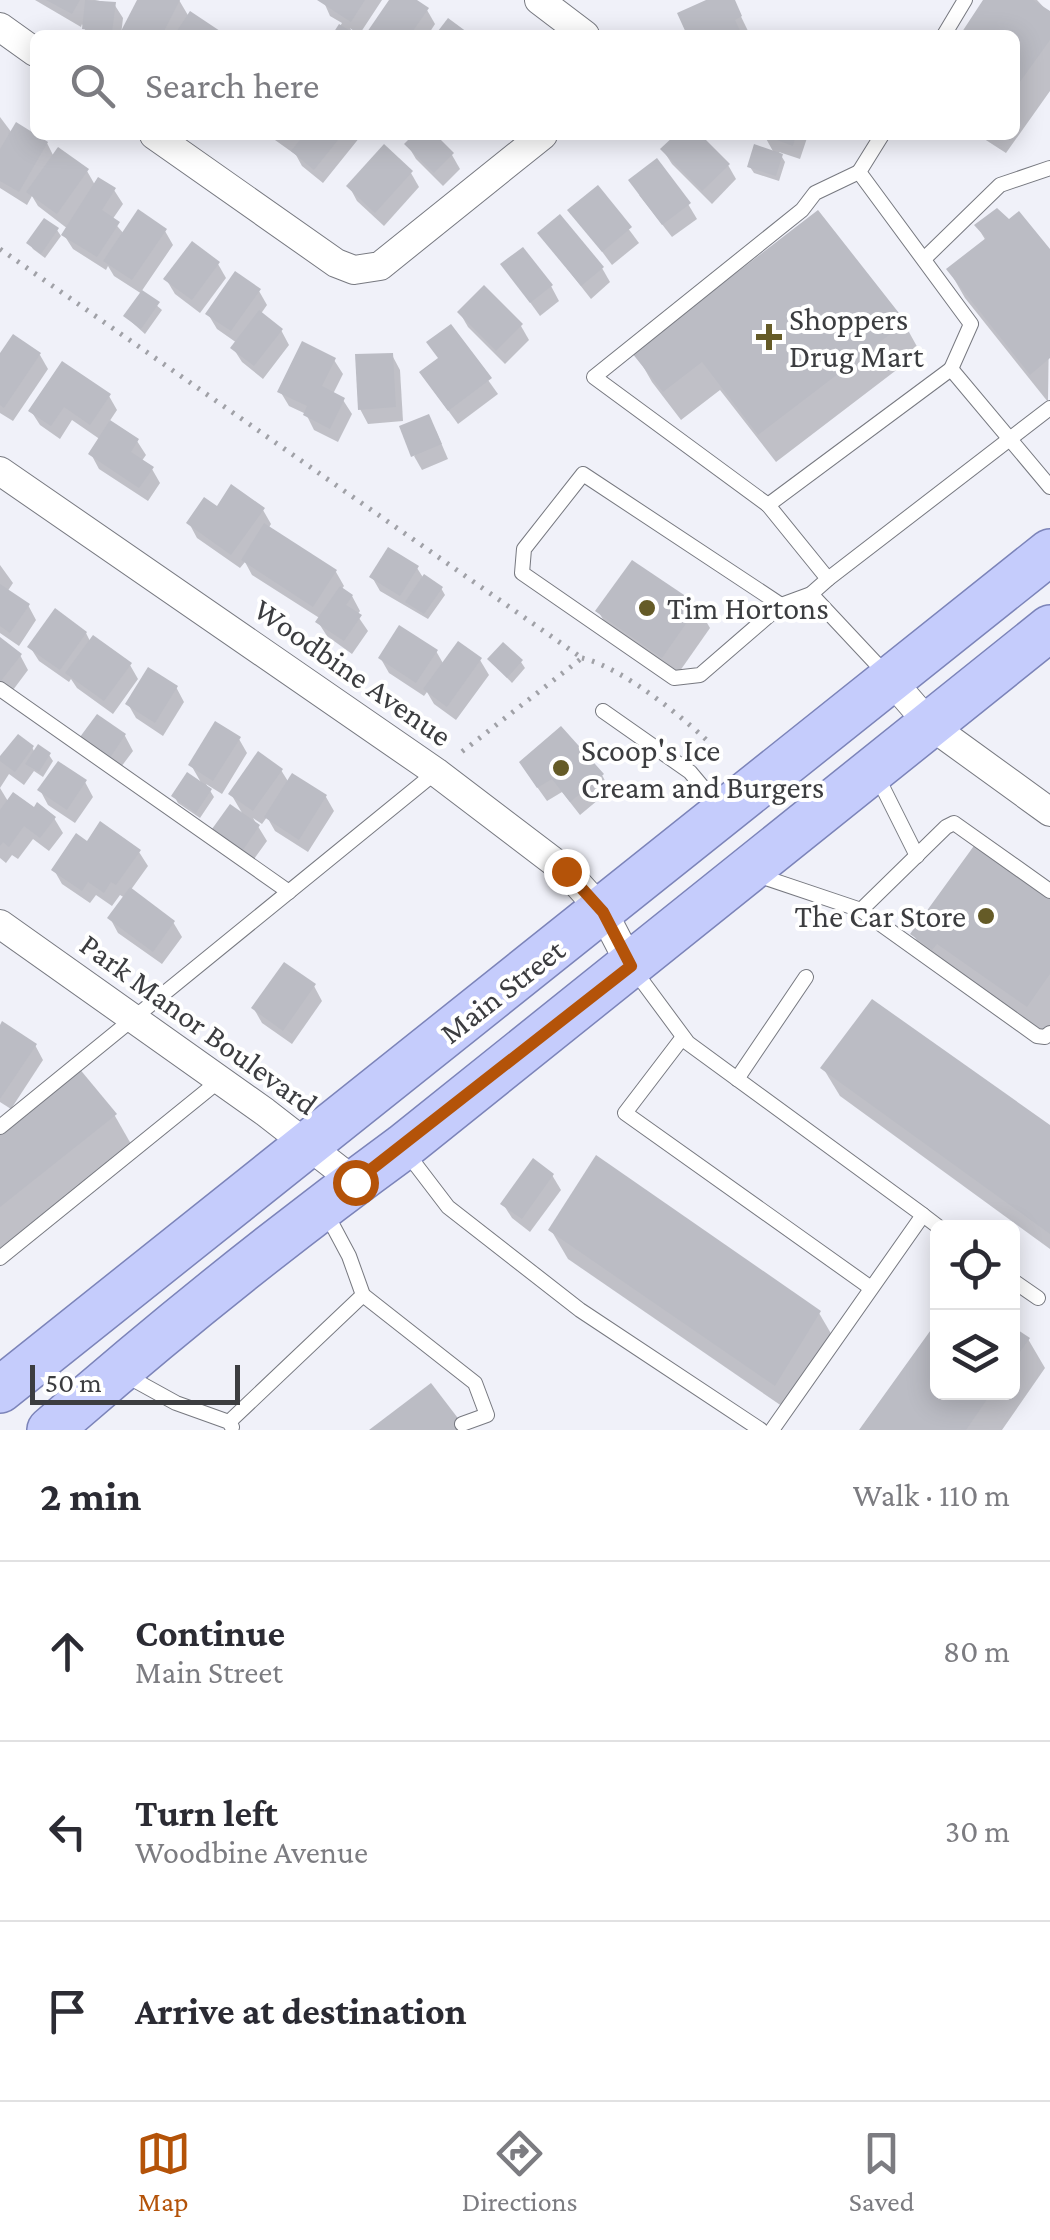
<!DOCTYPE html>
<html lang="en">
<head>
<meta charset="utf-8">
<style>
	body { margin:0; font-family:"Crimson Pro",serif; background:#f7f7f7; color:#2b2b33 }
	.controls { position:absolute; right:30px; bottom:30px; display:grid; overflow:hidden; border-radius:15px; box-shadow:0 5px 25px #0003 }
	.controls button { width:90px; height:90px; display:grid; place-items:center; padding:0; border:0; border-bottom:2px solid #e1e1e2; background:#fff; color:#2b2b33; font:50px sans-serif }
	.scale { position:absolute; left:30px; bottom:25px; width:210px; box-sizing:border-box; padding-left:10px; border:5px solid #3c3d40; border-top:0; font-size:28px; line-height:35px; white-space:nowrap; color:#3c3d40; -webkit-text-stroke:8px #fff; paint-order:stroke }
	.stop { position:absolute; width:30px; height:30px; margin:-22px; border:8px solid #b45309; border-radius:50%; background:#fff }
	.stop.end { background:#b45309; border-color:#fff; box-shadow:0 2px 10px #0008 }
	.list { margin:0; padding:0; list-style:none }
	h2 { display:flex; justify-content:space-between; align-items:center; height:130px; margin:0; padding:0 40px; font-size:42px }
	h2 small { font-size:32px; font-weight:400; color:#7c7c81 }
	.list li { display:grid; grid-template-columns:65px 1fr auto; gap:30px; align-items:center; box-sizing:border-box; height:180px; padding:0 40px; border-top:2px solid #e1e1e2 }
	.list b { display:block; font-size:38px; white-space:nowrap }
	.list p { margin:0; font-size:32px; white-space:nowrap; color:#7c7c81 }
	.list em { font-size:32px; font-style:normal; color:#7c7c81 }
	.icon { flex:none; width:55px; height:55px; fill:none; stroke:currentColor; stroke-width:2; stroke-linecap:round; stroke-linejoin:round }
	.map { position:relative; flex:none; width:1050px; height:1430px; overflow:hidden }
	.search { position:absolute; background:#fff; box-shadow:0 5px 25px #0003; left:30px; right:30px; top:30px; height:110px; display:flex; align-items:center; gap:25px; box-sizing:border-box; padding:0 35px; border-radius:15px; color:#7c7c81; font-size:38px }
	.sheet { height:670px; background:#fff }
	nav { display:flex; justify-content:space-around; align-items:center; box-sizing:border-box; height:140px; border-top:2px solid #e1e1e2; background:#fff; font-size:28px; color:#7c7c81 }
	nav a { display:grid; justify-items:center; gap:5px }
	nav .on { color:#b45309 }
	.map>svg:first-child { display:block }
	.shadow { fill:#0003 }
	.building { fill:#bbbcc4 }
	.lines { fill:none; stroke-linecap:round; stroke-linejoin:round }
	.service-casing { stroke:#777980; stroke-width:16 }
	.minor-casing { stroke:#777980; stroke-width:30 }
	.primary-casing { stroke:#7c84b9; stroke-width:48 }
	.path { stroke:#a0a1a7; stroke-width:5; stroke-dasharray:2.5 8; stroke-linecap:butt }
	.service { stroke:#fff; stroke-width:14 }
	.minor { stroke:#fff; stroke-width:28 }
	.primary { stroke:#c5ccfc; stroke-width:45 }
	.route { stroke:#b45309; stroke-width:12 }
	.poi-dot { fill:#655b27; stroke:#fff; stroke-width:4 }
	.labels { text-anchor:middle; stroke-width:8; stroke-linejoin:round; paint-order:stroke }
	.poi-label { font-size:32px; fill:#3c3d40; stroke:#fff; text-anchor:start }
	.street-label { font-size:32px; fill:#3c3d40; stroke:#fff }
</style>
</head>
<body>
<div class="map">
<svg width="1050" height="1430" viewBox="0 0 1050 1430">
	<rect width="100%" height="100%" fill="#f0f1f9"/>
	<!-- shadow -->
	<g class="shadow">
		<polygon points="35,0 95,0 114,4 123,18 121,35 88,35 82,24 81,27"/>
		<polygon points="139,0 179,0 189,17 221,35 126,35 124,31"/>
		<polygon points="323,0 382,0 359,35 350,28 354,35 335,35 342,23 330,16"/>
		<polygon points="392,0 412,0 427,10 435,24 428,35 368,35"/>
		<polygon points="712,0 733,0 748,31 741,35 690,35"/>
		<polygon points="986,0 1037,0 1050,14 1050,91 1006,153 978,135 1015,135 1015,35 963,35"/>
		<polygon points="0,117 12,133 47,143 54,157 87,171 95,185 114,190 123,204 112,220 124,234 165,231 173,245 141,292 162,310 145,334 126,317 142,294 114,276 108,266 106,270 73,249 64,235 68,229 38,206 32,196 27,205 0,188"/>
		<polygon points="268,135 359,135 360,137 323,183 302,166 296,155"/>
		<polygon points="417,135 432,135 452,155 460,169 443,186 416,159 407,144"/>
		<polygon points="678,135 698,135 728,165 736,179 712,204 672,164 663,150"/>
		<polygon points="764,135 808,135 800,159 779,152 785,162 779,181 754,173 750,167 774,153"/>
		<polygon points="411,173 419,187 384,226 357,201 349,186"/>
		<polygon points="598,188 639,243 612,265 571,210"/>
		<polygon points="639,195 688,204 697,219 672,237"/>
		<polygon points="977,226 1050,251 1048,402 965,298 949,270 986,241"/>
		<polygon points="57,230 61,236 45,258 33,249 29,243"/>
		<polygon points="540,234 602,268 610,282 591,299"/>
		<polygon points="218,264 226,278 200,313 175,294 166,279"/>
		<polygon points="503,265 551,286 559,301 540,316"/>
		<polygon points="259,291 267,305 260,315 281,330 289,345 263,379 242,362 233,348 237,343 217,329 208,314"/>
		<polygon points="460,313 521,326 529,340 505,364 468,327"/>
		<polygon points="904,323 920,352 776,462 720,390 681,420 652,382 636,354"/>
		<polygon points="450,327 498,394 458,424 431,387"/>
		<polygon points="40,355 48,369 13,421 0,413 0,358"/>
		<polygon points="392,355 400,370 403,421 368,424 360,409"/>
		<polygon points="334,360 343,374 333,394 343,400 352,414 338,442 314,430 306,414 289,406 280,391"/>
		<polygon points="109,396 117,410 109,422 137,441 146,455 141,462 152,469 160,483 148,501 99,469 91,454 101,440 72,420 60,439 40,425 31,411"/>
		<polygon points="436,431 448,459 422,470 414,456"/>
		<polygon points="217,509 263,510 271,524 268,529 336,572 344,586 341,590 352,596 360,611 357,615 368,631 352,654 327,636 318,622 321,619 252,575 245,562 240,568 197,538 189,523"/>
		<polygon points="0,565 13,583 7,592 28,605 36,620 19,646 0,633"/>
		<polygon points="417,568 424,579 441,588 445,595 428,619 380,591 372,577"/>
		<polygon points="697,606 710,628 675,678 611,633 598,611"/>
		<polygon points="86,633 91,643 130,665 138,679 113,714 77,688 71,679 69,682 39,661 30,647"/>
		<polygon points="0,640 20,655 28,670 7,698 0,692"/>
		<polygon points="436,651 444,665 480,660 489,675 456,720 434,704 427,692 424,696 389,673 381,659"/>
		<polygon points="490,660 521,662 525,668 512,683"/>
		<polygon points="176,687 184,702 163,736 136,718 128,704"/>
		<polygon points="98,717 125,736 133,751 118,771 92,752"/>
		<polygon points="239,739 247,753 222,794 206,784 214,797 200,818 178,803 174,796 203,786 191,765"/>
		<polygon points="32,747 35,753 49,755 53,761 43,777 34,771 24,785 9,774 0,788 9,803 54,818 63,833 49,851 33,839 18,859 12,855 6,863 0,858 0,759"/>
		<polygon points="281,770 289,783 326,797 334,811 308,852 275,831 267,817 262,824 253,818 267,841 251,863 224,843 215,829 245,818 231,794"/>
		<polygon points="602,775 610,790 580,815 562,792 547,801 530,777"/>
		<polygon points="85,782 93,797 75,823 48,805 40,790"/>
		<polygon points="87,844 139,852 148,866 130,891 173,922 182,937 162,964 118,933 110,918 125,898 120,895 112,906 96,895 90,903 62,884 54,870"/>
		<polygon points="1050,902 1050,1025 1044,1035 930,963 913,934"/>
		<polygon points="314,986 322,1001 292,1044 262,1023 254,1009"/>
		<polygon points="0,1029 35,1045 43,1060 11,1109 0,1102"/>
		<polygon points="823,1068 1050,1128 1050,1249 840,1096"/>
		<polygon points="78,1070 115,1116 131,1144 0,1248 0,1132"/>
		<polygon points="552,1175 561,1190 530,1232 512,1218 503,1204"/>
		<polygon points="551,1230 819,1313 836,1342 792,1413 568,1259"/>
		<polygon points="1012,1329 1028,1339 1045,1368 1002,1430 862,1430 938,1392 1012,1392"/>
	</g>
	<!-- building -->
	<g class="building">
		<polygon points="46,0 80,0 72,14"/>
		<polygon points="85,0 116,2 112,33 82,29"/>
		<polygon points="137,0 180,0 162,35 129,35 121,31"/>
		<polygon points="317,0 365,0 351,22"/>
		<polygon points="389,0 417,0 429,8 410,35 365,35"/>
		<polygon points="706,0 735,0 742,16 735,20 742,35 687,35 677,13"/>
		<polygon points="983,0 1033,0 1050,11 1050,40 1015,89 1015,35 960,35"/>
		<polygon points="190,11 226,35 174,35"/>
		<polygon points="448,18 471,35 435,35"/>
		<polygon points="339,24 357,35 332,35"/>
		<polygon points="16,122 48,142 19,192 0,181 0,149"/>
		<polygon points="304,135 342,135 314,170 291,151"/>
		<polygon points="413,135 436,135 454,153 434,173 404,144"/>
		<polygon points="675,135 701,135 730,164 702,191 660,149"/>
		<polygon points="763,135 796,135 793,146"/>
		<polygon points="384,144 413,171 375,213 346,186"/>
		<polygon points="754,144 783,154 776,176 747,167"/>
		<polygon points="58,147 89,169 57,214 26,192"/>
		<polygon points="657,158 691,203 662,225 628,180"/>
		<polygon points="98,177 116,188 102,210 120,222 97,257 61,235"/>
		<polygon points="598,185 632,227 602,252 567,210"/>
		<polygon points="997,208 1009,219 1019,211 1050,249 1050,358 1030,375 946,269 986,238 974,225"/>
		<polygon points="138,209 167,229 132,280 103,261"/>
		<polygon points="818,210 906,322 758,435 702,362 663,392 632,353"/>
		<polygon points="560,214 604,267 581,286 537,233"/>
		<polygon points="44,218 59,228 41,254 26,243"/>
		<polygon points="192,241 220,262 192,300 163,279"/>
		<polygon points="523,247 553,285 530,303 500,264"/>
		<polygon points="235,271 261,289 231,331 205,314"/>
		<polygon points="484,285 523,324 496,351 457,312"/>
		<polygon points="142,290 160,302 141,329 123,316"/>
		<polygon points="259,310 283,329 254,366 230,348"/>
		<polygon points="451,324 492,378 448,411 419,372 438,358 426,342"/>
		<polygon points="13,334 41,353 4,408 0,405 0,353"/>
		<polygon points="302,341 336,358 322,386 345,398 330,429 303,415 307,406 277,392"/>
		<polygon points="393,353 396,407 358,410 355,354"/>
		<polygon points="62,361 111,394 90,425 64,407 51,426 28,411"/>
		<polygon points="429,414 442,444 411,457 399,426"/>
		<polygon points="110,420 139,439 131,452 154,467 139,488 88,454"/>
		<polygon points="231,484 265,508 231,555 186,523 204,497 217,506"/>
		<polygon points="264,523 337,570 313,607 241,560"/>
		<polygon points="388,547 419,566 400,596 369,577"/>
		<polygon points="632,560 699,605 662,658 595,611"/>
		<polygon points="424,574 443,587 424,614 405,602"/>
		<polygon points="0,584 30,604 10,633 0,626"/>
		<polygon points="340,586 353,595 346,605 362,615 344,641 315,622"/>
		<polygon points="55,608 87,632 60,670 27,647"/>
		<polygon points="399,625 438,650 416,683 378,658"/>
		<polygon points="93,635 132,663 104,701 65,673"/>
		<polygon points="0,637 22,654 0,682"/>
		<polygon points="458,641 482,658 447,707 423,689"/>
		<polygon points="503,642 523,660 507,678 487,659"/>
		<polygon points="148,667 178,686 155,723 125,704"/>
		<polygon points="97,714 126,734 110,758 80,737"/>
		<polygon points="215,721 241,737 213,781 188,765"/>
		<polygon points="561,726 604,774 570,802 552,779 537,788 519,762"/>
		<polygon points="18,734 34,746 15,772 0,761 0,756"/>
		<polygon points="38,744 51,753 39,772 25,764"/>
		<polygon points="258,751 283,769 253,811 228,794"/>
		<polygon points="58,761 87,780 67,810 37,790"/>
		<polygon points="187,772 212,789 196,813 171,796"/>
		<polygon points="292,773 327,795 299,840 264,817"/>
		<polygon points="13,792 34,807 37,802 56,817 40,838 24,826 9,847 3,842 0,846 0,810"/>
		<polygon points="230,804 260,825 243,850 212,829"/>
		<polygon points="100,821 141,850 116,885 111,882 104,893 88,882 82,891 51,870 76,833 87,841"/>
		<polygon points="976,843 1050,899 1050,974 1027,1007 937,944 932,950 910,934"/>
		<polygon points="130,887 175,921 153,952 107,918"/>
		<polygon points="284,962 316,984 283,1031 251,1008"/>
		<polygon points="872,999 1050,1125 1050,1234 820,1068"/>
		<polygon points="2,1021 37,1044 0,1099 0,1025"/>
		<polygon points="78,1067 117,1114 0,1207 0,1129"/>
		<polygon points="596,1155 821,1311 775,1386 548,1230"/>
		<polygon points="533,1158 554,1174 522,1219 500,1204"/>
		<polygon points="938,1320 938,1392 992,1392 966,1430 859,1430"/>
		<polygon points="1012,1326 1030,1338 1012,1363"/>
		<polygon points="431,1383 467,1430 369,1430"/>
	</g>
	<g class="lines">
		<!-- service casing -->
		<g class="service-casing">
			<g id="service">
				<polyline points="944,35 965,0"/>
				<polyline points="882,135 859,172 971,324 951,369"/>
				<polyline points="924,259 1000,185 1050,168"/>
				<polyline points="768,505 594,377 802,210 815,193 859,172"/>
				<polyline points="828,579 1050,408"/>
				<polyline points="781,605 583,474 524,549 522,573 674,678 700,675 781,605 811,594"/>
				<polyline points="885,673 811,594 828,579 768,505 951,369 1050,487"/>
				<polyline points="0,689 289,892"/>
				<polyline points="603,711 690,772 721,809"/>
				<polyline points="877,776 917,856"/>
				<polyline points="754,874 861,910 1037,1036 1045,1037 1050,1033"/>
				<polyline points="861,910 946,827 954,823 1050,891"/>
				<polyline points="634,970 688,1043 923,1215 772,1430"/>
				<polyline points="683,1037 625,1113 871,1288"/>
				<polyline points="737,1079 806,977"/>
				<polyline points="0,1127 436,772"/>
				<polyline points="406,1152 448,1207 580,1310 761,1430"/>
				<polyline points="325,1211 349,1256 363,1295 475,1383 487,1415 462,1424"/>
				<polyline points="923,1215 940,1228"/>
				<polyline points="0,1258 220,1080"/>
				<polyline points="1012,1280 1038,1298"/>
				<polyline points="127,1376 176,1403 229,1422 232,1427"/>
				<polyline points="229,1422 363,1295"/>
			</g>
		</g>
		<!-- minor casing -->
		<g class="minor-casing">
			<g id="minor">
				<polyline points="539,0 585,35"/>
				<polyline points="0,27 35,52"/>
				<polyline points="154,135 336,263 354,270 380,266 543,135"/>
				<polyline points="0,471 436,772 566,871 603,912 631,966"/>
				<polyline points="891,680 930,725 1050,812"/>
				<polyline points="0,924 265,1112 355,1182"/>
			</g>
		</g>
		<!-- primary casing -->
		<g class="primary-casing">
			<g id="primary">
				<polyline points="0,1390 1050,552"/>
				<path d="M50,1430c113,-99 231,-194 353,-283l647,-519"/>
			</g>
		</g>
		<!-- path -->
		<g class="path">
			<polyline points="0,249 582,658 459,754"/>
			<path d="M582,658c40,9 105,62 135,92"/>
		</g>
		<!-- service -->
		<use href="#service" class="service"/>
		<!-- minor -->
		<use href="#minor" class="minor"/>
		<!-- primary -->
		<use href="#primary" class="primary"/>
	</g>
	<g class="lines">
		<!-- route -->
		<polyline class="route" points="355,1182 631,966 603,912 566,871"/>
	</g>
	<!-- markers -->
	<g class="poi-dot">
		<path d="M764 322h10v10h10v10h-10v10h-10v-10h-10v-10h10z"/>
		<circle cx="647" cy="608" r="10"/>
		<circle cx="561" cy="768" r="10"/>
		<circle cx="986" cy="916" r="10"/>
	</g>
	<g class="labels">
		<!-- poi labels -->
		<g class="poi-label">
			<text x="789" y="330">Shoppers<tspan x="789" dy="37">Drug Mart</tspan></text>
			<text x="667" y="619">Tim Hortons</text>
			<text x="581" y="761">Scoop's Ice<tspan x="581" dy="37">Cream and Burgers</tspan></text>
			<text x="966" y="927" text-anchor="end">The Car Store</text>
		</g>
		<!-- street labels -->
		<g class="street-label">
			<text transform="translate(353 672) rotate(35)" y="11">Woodbine Avenue</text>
			<text transform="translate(502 991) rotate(-38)" y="11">Main Street</text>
			<text transform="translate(199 1024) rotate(36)" y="11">Park Manor Boulevard</text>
		</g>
	</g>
</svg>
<div class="controls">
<button><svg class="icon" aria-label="locate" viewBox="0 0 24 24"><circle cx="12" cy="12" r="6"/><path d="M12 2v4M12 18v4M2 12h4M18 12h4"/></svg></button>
<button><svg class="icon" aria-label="layers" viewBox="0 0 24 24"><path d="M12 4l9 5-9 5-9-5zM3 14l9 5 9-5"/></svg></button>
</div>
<div class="scale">50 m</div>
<div class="stop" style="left:355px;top:1182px"></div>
<div class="stop end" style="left:566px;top:871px"></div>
<div class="search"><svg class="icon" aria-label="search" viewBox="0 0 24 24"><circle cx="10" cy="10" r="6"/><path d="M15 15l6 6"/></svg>Search here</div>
</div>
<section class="sheet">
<h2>2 min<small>Walk · 110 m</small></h2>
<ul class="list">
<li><svg class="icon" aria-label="ahead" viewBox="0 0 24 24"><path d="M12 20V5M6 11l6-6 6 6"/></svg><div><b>Continue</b><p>Main Street</p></div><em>80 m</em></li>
<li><svg class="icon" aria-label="left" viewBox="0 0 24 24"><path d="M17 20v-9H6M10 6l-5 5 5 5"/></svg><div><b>Turn left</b><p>Woodbine Avenue</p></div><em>30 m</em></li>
<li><svg class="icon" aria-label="arrive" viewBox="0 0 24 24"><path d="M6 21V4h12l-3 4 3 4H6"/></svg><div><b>Arrive at destination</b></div></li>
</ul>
</section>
<nav>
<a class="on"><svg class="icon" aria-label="map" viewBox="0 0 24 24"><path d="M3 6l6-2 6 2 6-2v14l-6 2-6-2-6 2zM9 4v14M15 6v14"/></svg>Map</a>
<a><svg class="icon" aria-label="directions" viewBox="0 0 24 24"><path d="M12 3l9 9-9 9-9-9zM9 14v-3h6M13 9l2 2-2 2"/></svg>Directions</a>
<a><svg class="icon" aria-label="saved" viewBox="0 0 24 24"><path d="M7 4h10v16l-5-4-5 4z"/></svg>Saved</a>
</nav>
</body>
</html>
